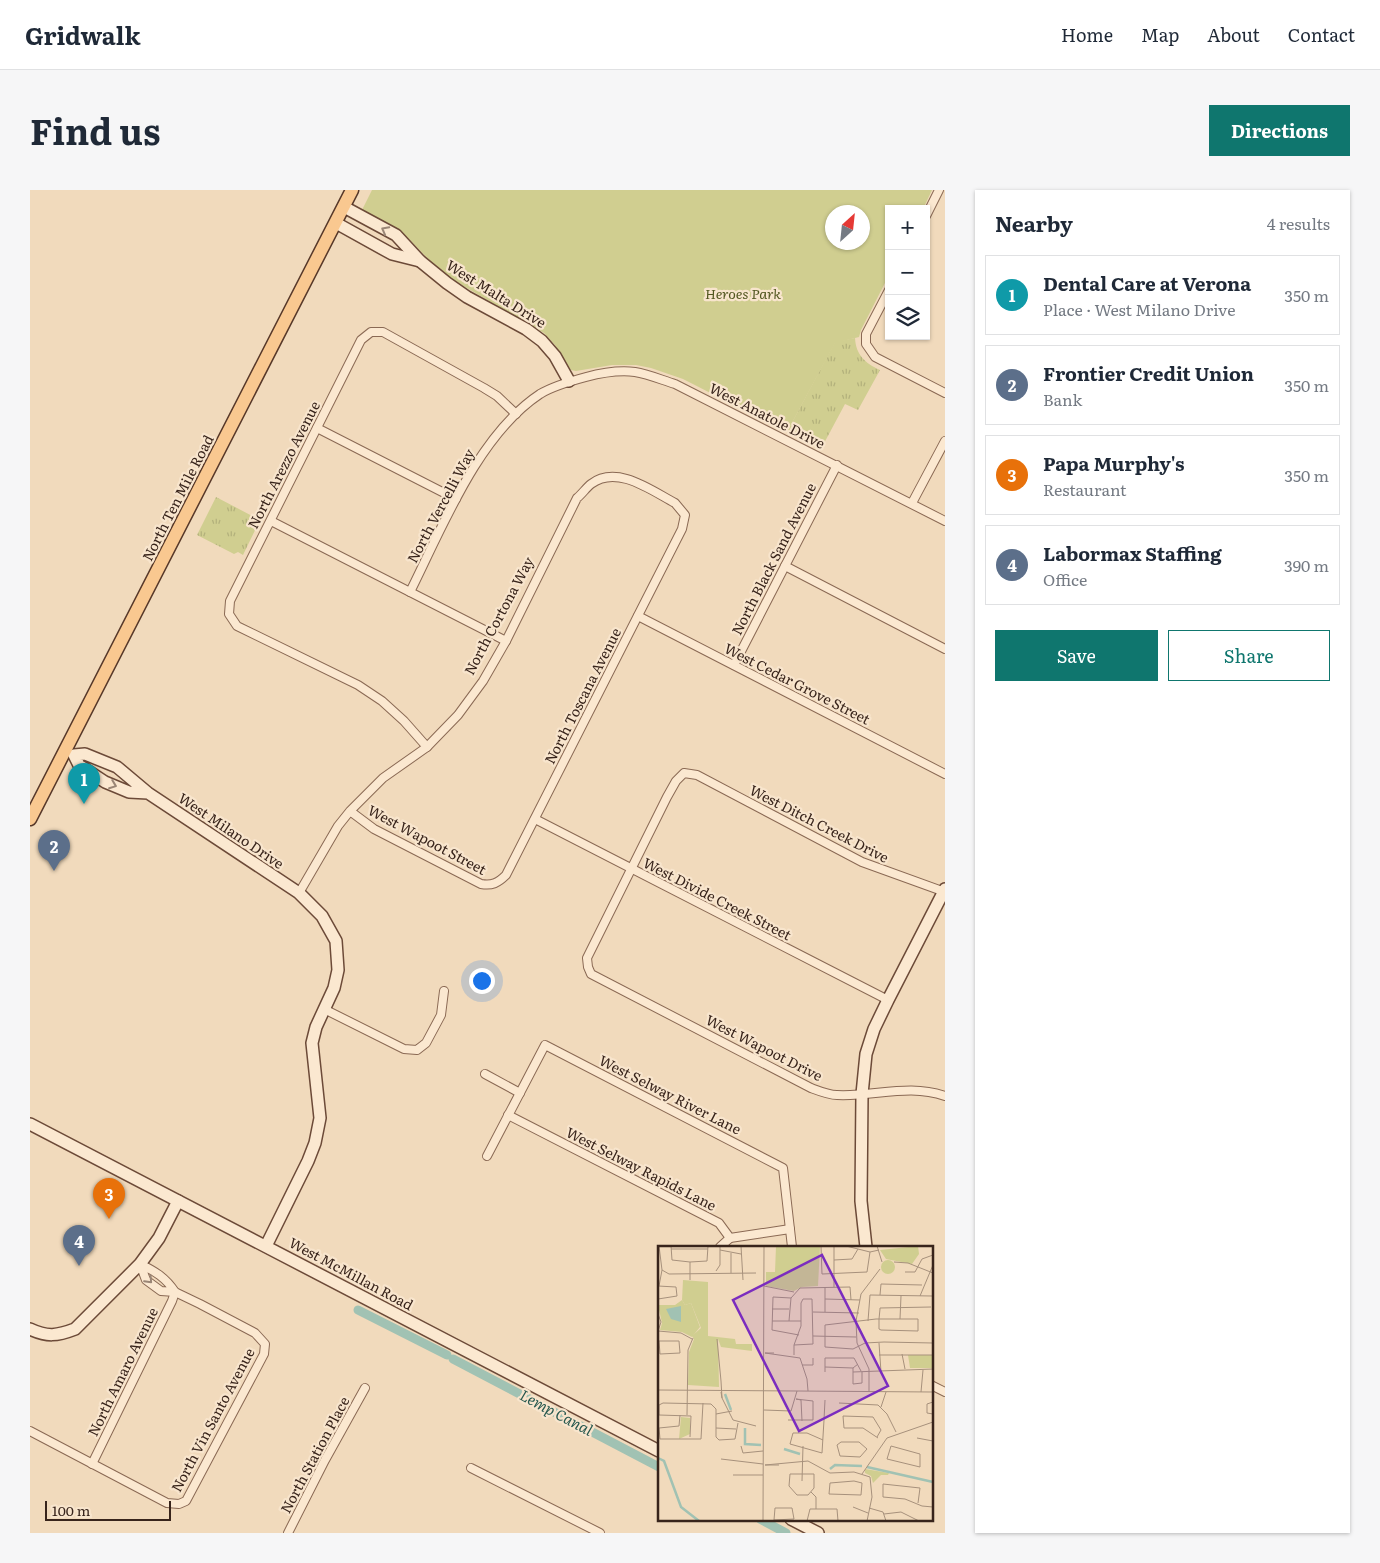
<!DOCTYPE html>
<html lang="en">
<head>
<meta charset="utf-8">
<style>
	body { margin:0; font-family:Literata,serif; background:#f6f6f7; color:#1f2937 }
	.controls { position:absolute; right:15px; top:15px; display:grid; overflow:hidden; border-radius:0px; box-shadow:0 1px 4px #0004 }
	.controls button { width:45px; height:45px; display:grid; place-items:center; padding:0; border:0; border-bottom:1px solid #e0e1e3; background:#fff; color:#1f2937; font:25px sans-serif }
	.compass { position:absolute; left:795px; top:15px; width:45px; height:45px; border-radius:50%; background:#fff; box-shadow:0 1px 4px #0004; rotate:27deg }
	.scale { position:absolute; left:15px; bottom:12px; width:126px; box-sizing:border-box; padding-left:5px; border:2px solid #38241b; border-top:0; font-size:14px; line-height:18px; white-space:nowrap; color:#38241b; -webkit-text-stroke:4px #f8e5cd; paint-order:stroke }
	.you { position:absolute; left:451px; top:790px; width:18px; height:18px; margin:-12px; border:4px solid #fff; border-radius:50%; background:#1a73e8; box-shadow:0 0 0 8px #1a73e833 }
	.badge { display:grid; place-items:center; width:32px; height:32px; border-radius:50%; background:#0f766e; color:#fff; font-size:16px; font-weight:700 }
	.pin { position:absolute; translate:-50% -41px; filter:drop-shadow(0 1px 2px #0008) }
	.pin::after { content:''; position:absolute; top:26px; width:18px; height:15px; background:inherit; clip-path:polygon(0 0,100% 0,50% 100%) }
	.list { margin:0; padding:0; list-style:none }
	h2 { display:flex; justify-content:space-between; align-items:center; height:65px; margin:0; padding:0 20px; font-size:21px }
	h2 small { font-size:16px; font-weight:400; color:#747a83 }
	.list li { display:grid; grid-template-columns:32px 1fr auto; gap:15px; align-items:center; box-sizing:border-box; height:80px; margin:0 10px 10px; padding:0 10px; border:1px solid #e0e1e3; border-radius:0px }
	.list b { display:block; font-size:19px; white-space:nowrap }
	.list p { margin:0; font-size:16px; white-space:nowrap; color:#747a83 }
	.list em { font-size:16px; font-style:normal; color:#747a83 }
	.actions { display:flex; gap:10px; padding:15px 20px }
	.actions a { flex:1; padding:11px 0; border:1px solid #0f766e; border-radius:0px; text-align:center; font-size:18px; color:#0f766e }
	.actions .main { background:#0f766e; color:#fff }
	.icon { flex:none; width:28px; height:28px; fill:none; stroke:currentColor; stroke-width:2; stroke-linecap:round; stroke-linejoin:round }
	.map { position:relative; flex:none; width:915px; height:1343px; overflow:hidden; border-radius:0px }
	header { display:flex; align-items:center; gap:30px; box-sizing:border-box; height:70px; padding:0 25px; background:#fff; border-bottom:1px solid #e0e1e3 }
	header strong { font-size:24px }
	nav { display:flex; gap:28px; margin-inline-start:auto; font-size:18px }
	.intro { display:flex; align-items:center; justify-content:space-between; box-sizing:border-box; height:120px; padding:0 30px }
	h1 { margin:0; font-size:35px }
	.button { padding:12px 22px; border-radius:0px; background:#0f766e; color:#fff; font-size:18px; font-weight:700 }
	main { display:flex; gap:30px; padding:0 30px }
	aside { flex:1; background:#fff; border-radius:0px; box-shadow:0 1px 4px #0004 }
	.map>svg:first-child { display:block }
	.grass { fill:url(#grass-tufts) }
	.green { fill:#d0ce90; fill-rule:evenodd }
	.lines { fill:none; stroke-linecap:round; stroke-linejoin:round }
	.canal { stroke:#a1c2b3; stroke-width:9 }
	.street-casing { stroke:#8a6954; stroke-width:10 }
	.secondary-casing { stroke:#6c4a38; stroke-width:14 }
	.primary-casing { stroke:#573829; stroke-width:15 }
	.street { stroke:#fbe8d0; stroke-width:8 }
	.secondary { stroke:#fbe8d0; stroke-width:11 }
	.primary { stroke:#f9c890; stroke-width:12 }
	.oneway { stroke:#9a8676 }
	.labels { text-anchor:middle; stroke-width:4.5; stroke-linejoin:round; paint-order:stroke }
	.street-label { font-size:14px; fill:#38241b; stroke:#f8e5cd }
	.park-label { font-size:14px; font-style:italic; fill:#51561f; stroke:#f8e5cd }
	.water-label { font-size:15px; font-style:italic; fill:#28594f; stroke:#f8e5cd }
	.inset-river { fill:none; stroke:#a1c2b3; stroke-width:2.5 }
	.inset-road { fill:none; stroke:#a7917c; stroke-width:1 }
	.view { fill:#7b2cbf; fill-opacity:0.15; stroke:#7b2cbf; stroke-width:2.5 }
	.inset-edge { fill:none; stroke:#38241b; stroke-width:2.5 }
</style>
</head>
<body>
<header>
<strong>Gridwalk</strong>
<nav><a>Home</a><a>Map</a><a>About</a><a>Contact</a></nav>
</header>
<div class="intro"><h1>Find us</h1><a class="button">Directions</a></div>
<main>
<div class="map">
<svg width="915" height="1343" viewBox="0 0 915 1343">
	<defs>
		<pattern id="grass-tufts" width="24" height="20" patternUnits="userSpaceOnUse" patternTransform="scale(1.25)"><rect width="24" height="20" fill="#d0ce90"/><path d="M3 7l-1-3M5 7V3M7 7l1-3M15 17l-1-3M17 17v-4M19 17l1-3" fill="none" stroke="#b3b17c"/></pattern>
	</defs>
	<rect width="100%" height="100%" fill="#f1dabc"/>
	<!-- grass -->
	<g class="grass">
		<path d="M825,148c1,17 10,25 25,32l-22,40 -13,-6 -23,43 -34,-17 47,-88z"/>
		<polygon points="186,307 230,330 213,365 208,362 204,364 167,345"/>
	</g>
	<!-- green -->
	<path class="green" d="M342,0h560l-9,19h-34v66l-28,55 -2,7 -24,6 -48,89 -104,-53 -32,-11 -15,-3h-24l-36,6 -5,-1 -16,-25 -11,-12 -89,-52 -22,-17 -25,-26 -13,-9 -33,-19zM802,22h30v30h-30z"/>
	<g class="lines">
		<!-- canal -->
		<g class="canal">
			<polyline points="328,1120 417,1165"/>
			<polyline points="423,1169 629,1277"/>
			<polyline points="730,1329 756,1343"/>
		</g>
		<!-- street casing -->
		<g class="street-casing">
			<g id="street">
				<polyline points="896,26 909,0"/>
				<polyline points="859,100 836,144 836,154 845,167 915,203"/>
				<polyline points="287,238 426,309"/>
				<polyline points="882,313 915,251"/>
				<polyline points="241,331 476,451"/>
				<polyline points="755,376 915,459"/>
				<path d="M380,402c32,-64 68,-157 130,-198 13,-8 31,-13 46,-17 15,-4 33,-7 49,-5 13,2 27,8 40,12l270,137"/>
				<polyline points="608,426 915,584"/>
				<polyline points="704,475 807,275"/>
				<polyline points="397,557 374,531 352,511 328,495 207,436 199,424 200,411 331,150 341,142 353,142 454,198 467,206 486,224"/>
				<polyline points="505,629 858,810"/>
				<path d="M915,702l-83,-30 -165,-87 -13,-2 -8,8 -9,16 -80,161 1,9 3,7 220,114c8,3 18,7 26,7 37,2 72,-12 108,1"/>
				<path d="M269,703l39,-67 12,-15 33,-33 44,-31 31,-32 25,-34 23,-40 71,-143c5,-4 9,-10 14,-14 26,-20 61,7 84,19l10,12 -3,14 -176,346c-8,8 -14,11 -25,9l-107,-55 -24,-18"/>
				<polyline points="294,819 374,859 387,860 396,853 411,825 414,801"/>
				<polyline points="455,884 490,903"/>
				<polyline points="478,925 689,1033 700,1048 760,1039"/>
				<polyline points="457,966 515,855 753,978 762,1057"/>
				<polyline points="690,1057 700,1048"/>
				<polyline points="901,1195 915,1202"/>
				<path d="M0,1241l137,72 12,1 7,-3 78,-147 1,-10 -10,-11 -55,-29 -25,-12 -14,-1 -15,-11 -6,-16c15,7 26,14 35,28"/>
				<polyline points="62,1274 142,1111 145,1102"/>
				<polyline points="441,1278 570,1343"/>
				<polyline points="258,1343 295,1270 335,1198"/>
			</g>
		</g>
		<!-- secondary casing -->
		<g class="secondary-casing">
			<g id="secondary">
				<polyline points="314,17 366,45 390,71 417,93 437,107 496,139 512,151 525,166 539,191"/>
				<polyline points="306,33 362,64 390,71"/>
				<polyline points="118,603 99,602 75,592 49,575 44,565 55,564 87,577 118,603 269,703 292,726 306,751 308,780 304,798 286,837 282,853 290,928 285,953 278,971 236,1056"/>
				<polyline points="0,934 629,1261"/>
				<polyline points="836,1057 831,1011 832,904 836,864 844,839 858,810 915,699"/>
				<path d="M0,1139c17,8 27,7 45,0l65,-65 19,-26 19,-37"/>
				<polyline points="761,1329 788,1343"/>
			</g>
		</g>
		<!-- primary casing -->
		<g class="primary-casing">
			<polyline id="primary" points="0,629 322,0"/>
		</g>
		<!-- street -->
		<use href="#street" class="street"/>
		<!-- secondary -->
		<use href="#secondary" class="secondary"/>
		<!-- primary -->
		<use href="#primary" class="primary"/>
	</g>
	<!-- one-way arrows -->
	<defs><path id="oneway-chevron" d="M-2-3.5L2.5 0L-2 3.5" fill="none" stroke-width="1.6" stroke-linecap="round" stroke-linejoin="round" transform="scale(1.25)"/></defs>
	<g class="oneway">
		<use href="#oneway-chevron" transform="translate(355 40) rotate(-152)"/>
		<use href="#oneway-chevron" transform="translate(83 595) rotate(21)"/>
		<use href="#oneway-chevron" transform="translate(119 1090) rotate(47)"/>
	</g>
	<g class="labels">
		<!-- street labels -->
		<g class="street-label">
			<text transform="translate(466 104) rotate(32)" y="5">West Malta Drive</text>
			<text transform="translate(737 226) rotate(27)" y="5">West Anatole Drive</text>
			<text transform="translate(254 275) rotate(-63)" y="5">North Arezzo Avenue</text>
			<text transform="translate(148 308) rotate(-63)" y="5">North Ten Mile Road</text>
			<text transform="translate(411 316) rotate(-62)" y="5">North Vercelli Way</text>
			<text transform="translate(744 369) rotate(-63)" y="5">North Black Sand Avenue</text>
			<text transform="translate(469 426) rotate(-62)" y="5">North Cortona Way</text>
			<text transform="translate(767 494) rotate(27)" y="5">West Cedar Grove Street</text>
			<text transform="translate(553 506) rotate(-63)" y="5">North Toscana Avenue</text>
			<text transform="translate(789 634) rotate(27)" y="5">West Ditch Creek Drive</text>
			<text transform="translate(201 641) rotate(34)" y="5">West Milano Drive</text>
			<text transform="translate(397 650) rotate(28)" y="5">West Wapoot Street</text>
			<text transform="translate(687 709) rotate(27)" y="5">West Divide Creek Street</text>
			<text transform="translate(734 858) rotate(27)" y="5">West Wapoot Drive</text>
			<text transform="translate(640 905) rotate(27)" y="5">West Selway River Lane</text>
			<text transform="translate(611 979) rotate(27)" y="5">West Selway Rapids Lane</text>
			<text transform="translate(321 1084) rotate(28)" y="5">West McMillan Road</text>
			<text transform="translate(93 1182) rotate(-64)" y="5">North Amaro Avenue</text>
			<text transform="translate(183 1230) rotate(-62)" y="5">North Vin Santo Avenue</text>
			<text transform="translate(285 1265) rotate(-62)" y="5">North Station Place</text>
		</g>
		<!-- park labels -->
		<g class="park-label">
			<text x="713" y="109">Heroes Park</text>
		</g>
		<!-- water labels -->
		<g class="water-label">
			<text transform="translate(526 1223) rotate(28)" y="5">Lemp Canal</text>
		</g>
	</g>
	<!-- overview -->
	<g transform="translate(628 1056)">
		<rect width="275" height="275" fill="#f1dabc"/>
		<path d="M223 21a7 7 0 1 1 14 0a7 7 0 1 1-14 0ZM25,34l25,2v54l27,3 1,5h16v7l-31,-4 -3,-8 1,48 -31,-2 1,-33 5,-13 -2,-3 9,-8 -10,-25 -6,2 -3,-5z" fill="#d0ce90"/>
		<path d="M118,0l44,1 -2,39 -16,1 -8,4 -28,-5v-14h9zM260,0l1,8 -7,10 -26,-5 -6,-9zM24,54l3,5 6,-2 9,24 -8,10 -10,-5 -22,-2 2,-7 -4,-18h17zM250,109h25v13h-23zM23,171l9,1v16l-11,5zM207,223l24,4 -1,2h-7l-8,8 -2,-7 -6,-3z" fill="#d0ce90"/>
		<path d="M23,60v16l-10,-3 -5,-10z" fill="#a1c2b3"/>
		<path class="inset-river" d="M67,148l6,16M87,182v16l16,1M126,203l16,5M0,212l6,3 17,46 18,14M209,221l66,15M172,223l5,-4 27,1"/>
		<path class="inset-road" d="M1,0l3,24M13,0l1,14 18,2 17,-1 1,-15M83,0l2,34M163,0l1,28 45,-2M188,0l24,6 9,-2M219,0l5,16M13,3h37M62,4l21,4M176,14l18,-1 6,-10M236,16l14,1 25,10M4,24l7,4 87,-1M58,25l4,-6v-19M209,26l3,-20M247,26h10l7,-13 11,-4M73,27v-20M32,34v-18M0,40l18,1 1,9 -19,3M1,40l3,-16M106,40l30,6M176,41v-41M275,46v39M222,49l1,-11 41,1M262,50l13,-31M133,52l-18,-1 -1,33 27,5M167,53l35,1M273,61l-51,1v1l-1,10v10l2,1 37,1v-12h-42l-51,6v22l28,2 12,-6 19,-1 49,1M114,63h17M155,66l46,1M167,66v-25M0,68l3,8 -3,9M242,73l1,-23M114,75h29M131,75l2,-23 9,-10 50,-1 1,13M210,75l2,-26 62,1M0,85l23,2 11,6M155,90l43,1M59,93l4,42 1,17 -1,-6M0,95h21l1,12 -20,1 -1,-13M221,97l2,29M116,107h-9l35,5 7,21 1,12M244,108l3,15M136,109v-10l7,-19v-23l2,-4h9l1,45 -19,1M221,109h54M144,119h11v-7M167,121l28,1 5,-4M195,122v16l9,-1v-11M167,126v-14h29l7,13M195,126l80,-3M0,144l275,2M211,146v-23l-12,-26 -1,-22 5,-27 19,-25M263,146l2,-22M64,152l11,22 23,6M143,154l1,21M275,156l-6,2v9l6,1M181,157l39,2 9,9 9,18M223,161l5,-15M106,164l27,1 6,-20M58,168l16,-3M1,169v-10l4,-2 48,1 5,5v28l3,3 16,-1 3,-16M1,169l32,1 -1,21M22,169l-1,11 -20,2 1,11h41l2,-36M29,169l1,-65 5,-12M130,174h25v-19l-17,-2 5,1M58,182l20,1M219,191l4,-7 -8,-13 -30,-1 1,12h19l15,10M259,192l16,3M165,194l-16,-7h-14l-3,11 32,9 2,-33 1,-20M183,196h18l8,7 -7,8 -20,-1 -3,-11zM83,200l2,7 20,-2M233,200l29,8v13l-33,-8zM63,213l42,5M121,219h-14l43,-4 22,12 24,-1 16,5 2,20 -5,24M132,228h24v14l-6,7h-11l-8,-9zM204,228l25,-36 46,-16M75,229h30M144,235l1,-35M196,235l8,2 -1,12 -32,-1 1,-11zM153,246l5,5v12M260,257l2,-15 -37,-4v13l22,2 17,7 11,1M195,261l15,6M117,262h17l2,11 -20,1zM211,262l14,4 3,9M226,268l17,-2 18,9M105,275l1,-275M149,275l3,-12h27l1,12"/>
		<path class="view" d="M164,9l66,131 -89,45 -66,-131z"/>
		<rect width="275" height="275" class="inset-edge"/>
	</g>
</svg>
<div class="controls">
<button>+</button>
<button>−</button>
<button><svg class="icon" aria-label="layers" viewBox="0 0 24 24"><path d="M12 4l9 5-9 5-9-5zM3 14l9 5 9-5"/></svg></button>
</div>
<svg class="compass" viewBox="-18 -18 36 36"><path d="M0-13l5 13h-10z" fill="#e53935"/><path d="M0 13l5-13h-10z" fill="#747a83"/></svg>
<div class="scale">100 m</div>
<div class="you"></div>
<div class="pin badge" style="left:54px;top:614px;background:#0f9aa8">1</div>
<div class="pin badge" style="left:24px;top:681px;background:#5c6f8a">2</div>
<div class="pin badge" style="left:79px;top:1029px;background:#e8710a">3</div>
<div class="pin badge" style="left:49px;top:1076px;background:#5c6f8a">4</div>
</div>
<aside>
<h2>Nearby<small>4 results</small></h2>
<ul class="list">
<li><span class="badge" style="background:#0f9aa8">1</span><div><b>Dental Care at Verona</b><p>Place · West Milano Drive</p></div><em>350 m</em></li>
<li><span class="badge" style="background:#5c6f8a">2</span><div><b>Frontier Credit Union</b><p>Bank</p></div><em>350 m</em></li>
<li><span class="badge" style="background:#e8710a">3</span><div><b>Papa Murphy's</b><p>Restaurant</p></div><em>350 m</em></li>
<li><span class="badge" style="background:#5c6f8a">4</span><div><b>Labormax Staffing</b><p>Office</p></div><em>390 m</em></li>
</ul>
<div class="actions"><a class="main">Save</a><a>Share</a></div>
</aside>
</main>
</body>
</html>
